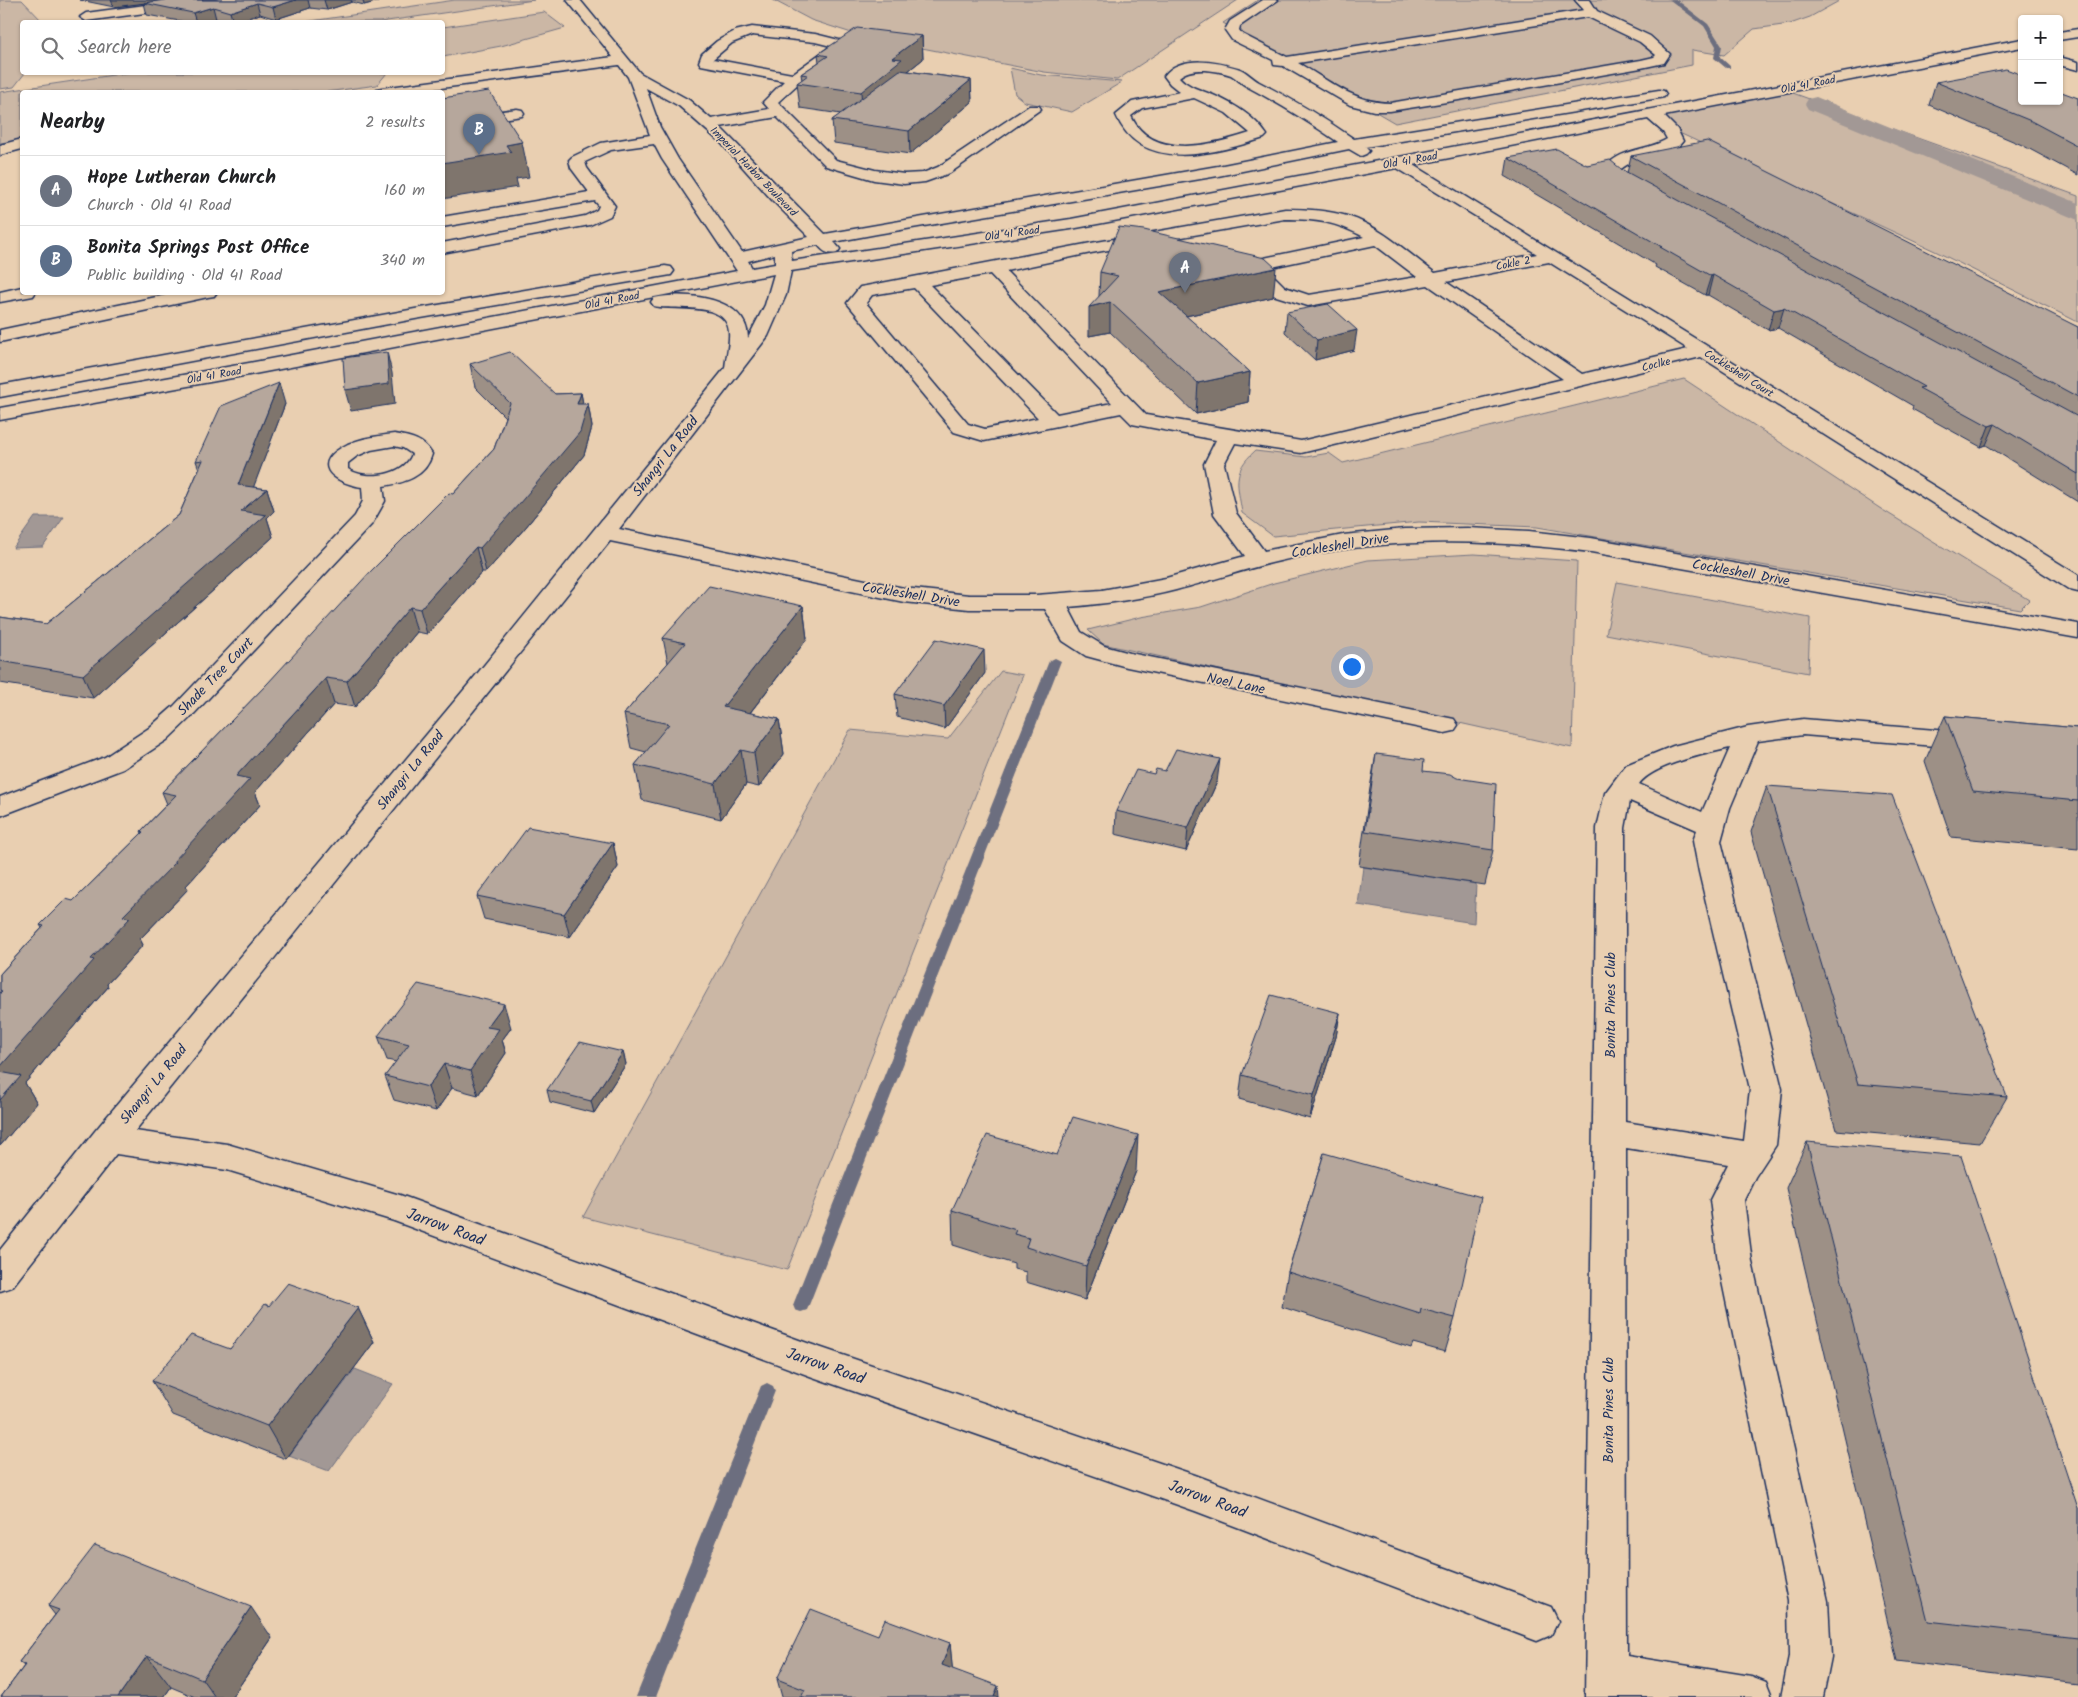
<!DOCTYPE html>
<html lang="en">
<head>
<meta charset="utf-8">
<style>
	body { margin:0; font-family:Kalam,sans-serif; background:#f2f2f2; color:#202124 }
	.controls { position:absolute; right:15px; top:15px; display:grid; overflow:hidden; border-radius:5px; box-shadow:0 1px 4px #0004 }
	.controls button { width:45px; height:45px; display:grid; place-items:center; padding:0; border:0; border-bottom:1px solid #e0e0e0; background:#fff; color:#202124; font:25px sans-serif }
	.you { position:absolute; left:1351px; top:666px; width:18px; height:18px; margin:-12px; border:4px solid #fff; border-radius:50%; background:#1a73e8; box-shadow:0 0 0 8px #1a73e833 }
	.badge { display:grid; place-items:center; width:32px; height:32px; border-radius:50%; background:#1f6fb2; color:#fff; font-size:16px; font-weight:700 }
	.pin { position:absolute; translate:-50% -41px; filter:drop-shadow(0 1px 2px #0008) }
	.pin::after { content:''; position:absolute; top:26px; width:18px; height:15px; background:inherit; clip-path:polygon(0 0,100% 0,50% 100%) }
	.list { margin:0; padding:0; list-style:none }
	h2 { display:flex; justify-content:space-between; align-items:center; height:65px; margin:0; padding:0 20px; font-size:21px }
	h2 small { font-size:16px; font-weight:400; color:#757577 }
	.list li { display:grid; grid-template-columns:32px 1fr auto; gap:15px; align-items:center; box-sizing:border-box; height:70px; padding:0 20px; border-top:1px solid #e0e0e0 }
	.list b { display:block; font-size:19px; white-space:nowrap }
	.list p { margin:0; font-size:16px; white-space:nowrap; color:#757577 }
	.list em { font-size:16px; font-style:normal; color:#757577 }
	.icon { flex:none; width:28px; height:28px; fill:none; stroke:currentColor; stroke-width:2; stroke-linecap:round; stroke-linejoin:round }
	.map { position:relative; flex:none; width:2078px; height:1697px; overflow:hidden }
	.search { position:absolute; background:#fff; box-shadow:0 1px 4px #0004; left:20px; top:20px; width:425px; height:55px; display:flex; align-items:center; gap:12px; box-sizing:border-box; padding:0 18px; border-radius:5px; color:#757577; font-size:19px }
	.panel { position:absolute; background:#fff; box-shadow:0 1px 4px #0004; left:20px; top:90px; width:425px; height:205px; border-radius:5px }
	.map>svg:first-child { display:block }
	.green { fill:#cbb7a5; stroke:#737382 }
	.water { fill:#a29895; stroke:#6c6e7f }
	.lines { fill:none; stroke-linecap:round; stroke-linejoin:round }
	.stream { fill:#6c6e7f; fill-rule:evenodd }
	.canal { fill:#a29895; fill-rule:evenodd }
	.minor-casing { stroke:#1b2f5e; stroke-width:3 }
	.minor { fill:#e9cfb1; fill-rule:evenodd }
	.wall { fill:#9d9086; stroke:#1b2f5e }
	.shaded-wall { fill:#7f756d; stroke:#1b2f5e }
	.building { fill:#b6a79c; stroke:#1b2f5e }
	.labels { text-anchor:middle; stroke-width:4; stroke-linejoin:round; paint-order:stroke }
	.far-street-label { font-size:11px; fill:#1b2f5e; stroke:#e9cfb1 }
	.street-label { font-size:14px; fill:#1b2f5e; stroke:#e9cfb1 }
	.near-street-label { font-size:16px; fill:#1b2f5e; stroke:#e9cfb1 }
</style>
</head>
<body>
<div class="map">
<svg width="2078" height="1697" viewBox="0 0 2078 1697">
	<rect width="100%" height="100%" fill="#e9cfb1"/>
	<filter id="ink" filterUnits="userSpaceOnUse"><feTurbulence type="fractalNoise" baseFrequency=".02" numOctaves="2"/><feDisplacementMap in="SourceGraphic" scale="10" xChannelSelector="R" yChannelSelector="G"/><feConvolveMatrix kernelMatrix="1 2 1 2 8 2 1 2 1" color-interpolation-filters="sRGB"/></filter>
	<g filter="url(#ink)">
		<!-- green -->
		<g class="green">
			<polygon points="0,0 22,0 43,22 22,22 22,72 25,73 14,87 0,89"/>
			<polygon points="455,0 534,0 380,22 304,22"/>
			<polygon points="773,0 1238,0 1117,80 1044,72 861,36 811,20"/>
			<polygon points="1258,0 1836,0 1839,1 1810,17 1790,24 1754,29 1724,55 1692,50 1692,65 1395,123 1223,23"/>
			<polygon points="544,12 565,28 501,46 443,57 443,27"/>
			<polygon points="1010,68 1041,75 1122,82 1072,112 1025,102 1015,94"/>
			<polygon points="133,72 387,73 377,85 326,92 22,92 22,140 0,143 0,92"/>
			<polygon points="1790,92 2078,196 2078,322 1935,251 1649,119"/>
			<path d="M1684,379l197,130 148,91 -9,9 -483,-82 -118,-5 -146,14 -31,-23c-4,-28 -11,-41 13,-62l51,6 23,-4 14,10z"/>
			<polygon points="1474,554 1577,561 1572,748 1103,644 1088,630 1141,617 1201,607 1274,583 1368,560"/>
			<polygon points="1617,582 1810,618 1808,673 1606,634"/>
			<polygon points="1001,671 1023,675 787,1270 583,1217 850,730 948,739"/>
		</g>
		<!-- water -->
		<g class="water">
			<polygon points="35,517 64,517 43,547 13,548"/>
			<polygon points="1363,867 1476,884 1474,923 1358,905"/>
			<polygon points="355,1369 393,1384 329,1471 289,1456"/>
		</g>
		<g class="lines">
			<!-- stream -->
			<g class="stream">
				<polygon points="1670,0 1677,0 1708,24 1722,46 1720,57 1730,66 1730,68 1726,68 1714,58 1716,46 1704,26"/>
				<polygon points="1055,658 1061,661 809,1305 807,1310 801,1312 795,1310 793,1305 1049,661"/>
				<polygon points="767,1383 773,1386 775,1391 656,1697 636,1697 759,1391 761,1386"/>
			</g>
			<!-- canal -->
			<polygon class="canal" points="1816,97 2078,203 2078,220 1808,109 1805,104 1808,99"/>
			<!-- minor casing -->
			<g class="minor-casing">
				<g id="minor">
					<polygon points="183,0 217,0 211,4 86,21 80,17 86,13"/>
					<path d="M567,0h13l60,73 49,27 22,19 58,-10 -6,-7 21,-21 -83,-16 -2,-3 3,-8 15,-13 18,-10 17,-4 63,7 32,8 2,3 -2,3 -47,34 -22,20 58,58 39,10 29,4 19,-1 15,-6 91,-61h10l2,3 -91,64 -25,9 -21,2 -30,-4 -48,-14 -49,-49 -57,10 105,107 393,-68 120,-24c-29,-20 -60,-39 -92,-56 -5,-3 -10,-8 -15,-11 -15,-5 -40,-9 -52,2 9,10 22,13 34,18 21,9 41,21 54,40l-3,3c-47,15 -123,37 -148,-23l16,-13 48,-10 -10,-8 -6,-8c16,-22 54,-14 76,-7 7,3 12,9 19,13 33,17 65,36 95,57l305,-49 5,1 2,3 -2,3 -5,1 -294,49 4,4 -3,3 -5,2 -12,-7 -131,27 -341,58 -43,8 6,7 -3,4c-9,2 -13,-1 -19,-8l-27,6 1,10 279,-42 951,-180v8l-358,69 13,13 6,12c-14,19 -45,13 -62,28l1,4 22,17 -2,3c-14,4 -35,-12 -37,-25 14,-20 43,-17 62,-29l-4,-7 -15,-13 -234,46 664,410v17l-8,-2 -369,-233 -400,96 -66,-10 -11,21 12,49 28,38 79,-16 62,-6 62,-1 62,3 62,7 487,86v14l-487,-86c-100,-13 -199,-15 -298,6 -40,8 -78,22 -117,32 -35,9 -72,14 -108,17l13,25 23,14 26,7 324,66 4,6 -4,6 -9,2 -318,-66 -41,-11 -23,-15 -18,-32h-76l-65,-7 -294,-61 -475,590 92,13 173,51 410,149 385,131 356,132 7,14 -7,14 -14,6 -342,-130 -385,-135 -416,-155 -167,-51 -111,-16 -104,133 -12,4v-41l95,-119 373,-446 257,-317c1,-12 5,-24 4,-36 -2,-32 -55,-21 -75,-26l-3,-4 3,-4c30,-7 94,-1 94,40l17,-33 9,-31 -525,101 -249,45v-12l249,-45 488,-92 -75,-112 -8,-15 -43,6 -26,12 2,6 28,38 -5,10 -20,9 -148,28v-10l143,-27 12,-6 2,-4 -4,-5 -153,26v-10l147,-25 -18,-24 -2,-8 3,-3 29,-14 49,-8 -22,-58 -9,-12 -209,27h-35l2,-3 5,-1 231,-31zM752,35l63,7 16,4 -39,28 -79,-15 19,-16zM646,88l33,18 42,37 51,57 37,37 -67,15 -64,-93 -18,-32zM1194,98l32,15 24,20c-37,12 -98,28 -119,-17l11,-8zM1397,168l140,86 -102,19c-27,-20 -55,-47 -88,-57 -20,-6 -41,-7 -62,-7l-194,34 -225,43 -6,1 -13,16 107,129 30,9 137,-28 11,11 84,16 -12,24 10,50 31,42 -79,22 -64,12 -66,5h-67l-65,-7 -285,-59 149,-193 18,-41 5,-24 280,-42zM1285,219c32,0 51,3 79,18l-105,22 -8,13 22,23 35,11 120,-21 135,94 -262,62 -155,-26 -140,-144 85,-18zM1375,245l42,32 -108,18 -24,-8 -16,-16 3,-4zM775,254v10l-23,4 -4,-7zM1549,262l139,87 -106,25 -136,-92zM990,274l122,129 -55,11 -127,-129zM914,288l124,130 -53,11 -17,-5 -102,-121 6,-8z"/>
					<path d="M1263,0h15l-38,26 -1,4 3,4 45,23 297,-47 -9,-10h15l7,11 53,25 20,18 -6,9 -23,5 -188,33 -63,10h-16l-24,-6 -67,-39 -9,-1 -1,-5 -41,-20 -7,-10 5,-9zM1588,17l52,25 16,13 -2,2 -13,3 -251,43c-35,0 -62,-23 -92,-40z"/>
					<polygon points="2078,29 2078,37 2059,40 2059,32"/>
					<polygon points="2059,57 2078,62 2078,70 2059,65"/>
					<polygon points="517,109 522,110 524,113 522,116 442,128 442,119"/>
					<polygon points="22,139 22,149 0,155 0,145"/>
					<polygon points="665,266 671,267 674,271 671,275 415,319 0,397 0,385 415,309"/>
					<polygon points="22,287 22,292 36,292 33,296 0,302 0,292"/>
					<polygon points="180,292 217,292 214,296 208,297 0,342 0,330"/>
					<path d="M394,434c17,3 29,5 38,20 -6,23 -28,29 -49,32l2,15 -13,23 -180,192 -25,24 -44,29 -123,47v-19l105,-40 44,-29 25,-22 181,-190 8,-15 -1,-14c-31,-5 -53,-24 -14,-43 14,-6 30,-8 46,-10zM394,446l9,2 9,6c-7,22 -46,27 -64,15v-6l9,-7 14,-6z"/>
					<path d="M1803,719l169,14 9,2 4,6 -4,6 -9,2 -169,-14 -45,6 -28,67 -9,33 61,248 -6,56 -21,32 -11,23 8,62 76,339 3,56 -8,40h-42l8,-40 -1,-56 -70,-339 -8,-62 18,-36 -102,-16 1,508 124,20 15,6 6,15h-187l12,-869 8,-35 21,-28 47,-19 75,-19zM1730,748l-28,64 -63,-28c15,-20 66,-30 91,-36zM1630,801l67,29 -4,11 6,31 51,217 -6,52 -119,-19v-294z"/>
				</g>
			</g>
			<!-- minor -->
			<use href="#minor" class="minor"/>
		</g>
		<!-- wall -->
		<g class="wall">
			<polygon points="80,0 383,0 364,5 352,2 327,10 310,8 276,19 260,14 236,22 230,22 216,19 205,22 185,22 147,15 144,3 114,7"/>
			<polygon points="922,36 923,59 908,71 971,80 972,102 910,154 834,143 832,120 841,114 800,108 797,83 802,80 801,74 819,62 818,54"/>
			<polygon points="1936,82 2022,101 2078,98 2078,175 2022,145 1929,105"/>
			<polygon points="1631,156 2078,327 2078,502 1986,445 1981,447 1912,409 1913,406 1778,328 1768,330 1708,295 1705,295 1655,267 1656,265 1505,176 1508,158 1587,165 1621,169 1627,173"/>
			<polygon points="1100,272 1273,297 1186,316 1250,372 1248,402 1196,414 1110,332 1089,336 1099,296"/>
			<polygon points="1287,312 1354,350 1315,360 1285,332"/>
			<polygon points="470,364 555,394 581,393 583,404 588,404 592,427 584,455 525,528 486,572 482,572 427,634 417,632 355,707 334,704 255,792 260,805 186,886 188,889 140,939 143,945 107,984 108,987 25,1083 37,1103 0,1146 0,974 42,928 40,925 73,901 142,833 141,831 167,804 162,792 453,494 494,449 505,417 475,387"/>
			<polygon points="285,404 253,487 267,489 274,511 267,518 273,537 93,698 0,683 0,617 46,624 179,515 199,469 196,461"/>
			<polygon points="803,606 807,639 750,713 779,719 784,754 759,787 746,784 721,819 642,800 635,765 646,752 631,748 624,714 668,663 663,638"/>
			<polygon points="985,673 945,729 897,717 895,694"/>
			<polygon points="1945,716 2078,728 2078,849 1951,837 1925,761"/>
			<polygon points="1376,754 1423,771 1493,850 1485,885 1359,866 1370,788"/>
			<polygon points="1165,771 1217,782 1186,851 1115,834 1116,811 1154,774"/>
			<polygon points="1767,786 2007,1097 1980,1143 1836,1130 1751,832"/>
			<polygon points="613,843 618,867 570,937 484,919 477,896"/>
			<polygon points="1340,1013 1336,1037 1310,1119 1239,1099 1242,1075"/>
			<polygon points="511,1028 502,1040 506,1053 478,1095 452,1088 436,1111 394,1100 385,1076 396,1062 387,1060 378,1036"/>
			<polygon points="623,1052 626,1064 594,1113 550,1102 547,1090"/>
			<polygon points="1807,1142 2078,1508 2078,1683 1897,1661 1786,1188"/>
			<polygon points="1324,1153 1455,1318 1445,1352 1413,1343 1411,1348 1282,1307 1288,1272"/>
			<polygon points="1057,1155 1136,1171 1085,1300 1026,1282 1026,1272 1014,1269 1014,1264 953,1245 952,1210"/>
			<polygon points="269,1306 358,1308 374,1342 286,1459 173,1415 152,1381 230,1349"/>
			<polygon points="48,1606 272,1638 232,1697 195,1697 171,1687 164,1697 1,1697 24,1666 19,1662 55,1615"/>
			<polygon points="878,1635 950,1643 952,1669 999,1697 782,1697 777,1679"/>
		</g>
		<!-- shaded-wall -->
		<g class="shaded-wall">
			<polygon points="111,0 169,0 114,7"/>
			<polygon points="296,0 308,0 310,8 276,19 273,7"/>
			<polygon points="324,0 351,0 352,2 327,10"/>
			<polygon points="363,0 383,0 364,5"/>
			<polygon points="257,3 260,14 236,22 233,22 230,12"/>
			<polygon points="213,7 216,19 205,22 196,22 193,13"/>
			<polygon points="922,36 923,59 903,75 863,117 861,92 892,58"/>
			<polygon points="971,80 972,102 910,154 909,131"/>
			<polygon points="522,142 529,177 516,179 518,187 442,199 442,163 506,145"/>
			<polygon points="1276,268 1273,297 1158,322 1159,292"/>
			<polygon points="1713,275 1708,295 1705,295 1711,276"/>
			<polygon points="1110,302 1110,332 1089,336 1089,307"/>
			<polygon points="1784,308 1778,328 1768,330 1774,310"/>
			<polygon points="1357,330 1354,350 1315,360 1317,340"/>
			<polygon points="387,352 392,373 395,404 351,411 345,390"/>
			<polygon points="1250,372 1248,402 1196,414 1198,383"/>
			<polygon points="279,383 285,404 246,507 238,485"/>
			<polygon points="581,393 585,414 588,404 592,427 584,455 525,528 486,572 480,548 577,404"/>
			<polygon points="1995,424 1986,445 1981,447 1989,426"/>
			<polygon points="267,489 274,511 267,518 273,537 93,698 83,675 241,511"/>
			<polygon points="476,547 482,572 427,634 420,609"/>
			<polygon points="803,606 807,639 728,741 723,707"/>
			<polygon points="410,607 417,632 355,707 347,681"/>
			<polygon points="984,650 985,673 945,729 944,706"/>
			<polygon points="326,678 334,704 255,792 260,805 186,886 188,889 140,939 143,945 107,984 108,987 25,1083 37,1103 0,1146 0,1067 91,959 123,916 173,862 236,776"/>
			<polygon points="779,719 784,754 759,787 754,753"/>
			<polygon points="741,750 746,784 721,819 715,784"/>
			<polygon points="1220,759 1217,782 1186,851 1188,828"/>
			<polygon points="613,843 618,867 570,937 564,914"/>
			<polygon points="504,1004 511,1028 502,1040 506,1053 478,1095 470,1071 487,1027"/>
			<polygon points="1340,1013 1336,1037 1310,1119 1314,1095"/>
			<polygon points="623,1052 626,1064 594,1113 591,1101"/>
			<polygon points="444,1064 452,1088 436,1111 428,1087"/>
			<polygon points="1138,1135 1136,1171 1085,1300 1086,1266"/>
			<polygon points="358,1308 374,1342 286,1459 267,1426"/>
			<polygon points="251,1607 272,1638 232,1697 215,1697 202,1679"/>
			<polygon points="950,1643 953,1674 942,1665"/>
			<polygon points="147,1656 171,1687 164,1697 118,1697"/>
			<polygon points="998,1686 999,1697 994,1697"/>
		</g>
		<!-- building -->
		<g class="building">
			<polygon points="165,0 296,0 273,7 257,3 230,12 213,7 193,13 144,3"/>
			<polygon points="857,28 922,36 892,58 902,59 861,92 797,83 808,75 801,74 828,56 818,54"/>
			<polygon points="2006,69 2022,75 2022,101 2059,101 2059,91 2078,98 2078,146 2031,121 1936,82"/>
			<polygon points="900,70 971,80 909,131 832,120"/>
			<polygon points="489,91 522,142 506,145 511,152 442,163 442,98"/>
			<polygon points="1707,141 2078,327 2078,397 1631,156"/>
			<polygon points="1557,149 1587,165 1610,160 1621,169 2078,417 2078,474 1995,424 1989,426 1919,388 1924,387 1784,308 1774,310 1713,275 1711,276 1660,247 1662,247 1508,158"/>
			<polygon points="1119,227 1144,230 1265,258 1276,268 1159,292 1250,372 1198,383 1110,302 1089,307 1118,276 1100,272"/>
			<polygon points="1328,304 1357,330 1317,340 1287,312"/>
			<polygon points="387,352 389,384 345,390 343,358"/>
			<polygon points="510,352 555,394 581,393 577,404 588,404 580,432 519,504 480,548 476,547 420,609 410,607 347,681 326,678 236,776 250,779 173,862 176,862 123,916 130,918 91,959 94,960 0,1067 0,993 2,991 0,990 0,974 44,926 40,925 66,899 73,901 143,832 141,831 176,795 162,792 267,684 371,571 449,493 453,494 494,449 510,403 470,364"/>
			<polygon points="279,383 238,485 267,489 241,511 266,515 83,675 0,661 0,617 46,624 179,515 203,460 196,461 221,406"/>
			<polygon points="709,586 803,606 723,707 779,719 754,753 741,750 715,784 635,765 669,724 624,714 685,643 663,638"/>
			<polygon points="936,639 984,650 944,706 895,694"/>
			<polygon points="1945,716 2078,728 2078,801 1973,791"/>
			<polygon points="1176,749 1220,759 1188,828 1116,811 1136,770 1154,774 1156,769 1165,771"/>
			<polygon points="1376,754 1424,760 1423,771 1450,774 1457,778 1496,784 1493,850 1365,831"/>
			<polygon points="1767,786 1892,795 2007,1097 1858,1084"/>
			<polygon points="528,827 613,843 564,914 477,896"/>
			<polygon points="418,984 504,1004 487,1027 499,1029 470,1071 444,1064 428,1087 385,1076 409,1044 378,1036"/>
			<polygon points="1271,995 1340,1013 1314,1095 1242,1075"/>
			<polygon points="580,1042 623,1052 591,1101 547,1090"/>
			<polygon points="0,1072 21,1076 0,1100"/>
			<polygon points="1073,1117 1138,1135 1086,1266 1026,1247 1029,1238 1014,1234 1016,1230 952,1210 987,1135 1057,1155"/>
			<polygon points="1807,1142 1961,1156 2078,1508 2078,1638 1928,1621"/>
			<polygon points="1324,1153 1481,1197 1455,1318 1421,1309 1420,1314 1288,1272"/>
			<polygon points="288,1283 358,1308 267,1426 152,1381 191,1335 230,1349 265,1304 269,1306"/>
			<polygon points="95,1545 251,1607 202,1679 147,1656 118,1697 1,1697 25,1665 19,1662 59,1610 48,1606"/>
			<polygon points="811,1609 878,1635 885,1619 950,1643 942,1665 998,1686 994,1697 801,1697 805,1690 777,1679"/>
		</g>
	</g>
	<g class="labels">
		<!-- far-street labels -->
		<g class="far-street-label">
			<text transform="translate(1808 84) rotate(-11)" y="4">Old 41 Road</text>
			<text transform="translate(1410 160) rotate(-10)" y="4">Old 41 Road</text>
			<text transform="translate(754 171) rotate(46)" y="4">Imperial Harbor Boulevard</text>
			<text transform="translate(1012 233) rotate(-8)" y="4">Old 41 Road</text>
			<text transform="translate(1513 263) rotate(-11)" y="4">Cokle 2</text>
			<text transform="translate(612 300) rotate(-11)" y="4">Old 41 Road</text>
			<text transform="translate(1656 364) rotate(-14)" y="4">Coclke</text>
			<text transform="translate(1739 373) rotate(32)" y="4">Cockleshell Court</text>
			<text transform="translate(214 375) rotate(-10)" y="4">Old 41 Road</text>
		</g>
		<!-- street labels -->
		<g class="street-label">
			<text transform="translate(665 456) rotate(-52)" y="5">Shangri La Road</text>
			<text transform="translate(1340 545) rotate(-9)" y="5">Cockleshell Drive</text>
			<text transform="translate(1741 572) rotate(10)" y="5">Cockleshell Drive</text>
			<text transform="translate(911 594) rotate(9)" y="5">Cockleshell Drive</text>
			<text transform="translate(215 676) rotate(-46)" y="5">Shade Tree Court</text>
			<text transform="translate(1236 683) rotate(12)" y="5">Noel Lane</text>
			<text transform="translate(410 770) rotate(-51)" y="5">Shangri La Road</text>
			<text transform="translate(1610 1005) rotate(-90)" y="5">Bonita Pines Club</text>
			<text transform="translate(153 1084) rotate(-51)" y="5">Shangri La Road</text>
			<text transform="translate(1608 1410) rotate(-90)" y="5">Bonita Pines Club</text>
		</g>
		<!-- near-street labels -->
		<g class="near-street-label">
			<text transform="translate(446 1226) rotate(20)" y="6">Jarrow Road</text>
			<text transform="translate(826 1365) rotate(19)" y="6">Jarrow Road</text>
			<text transform="translate(1208 1498) rotate(20)" y="6">Jarrow Road</text>
		</g>
	</g>
</svg>
<div class="controls">
<button>+</button>
<button>−</button>
</div>
<div class="you"></div>
<div class="pin badge" style="left:1185px;top:293px;background:#6b7280">A</div>
<div class="pin badge" style="left:479px;top:155px;background:#5c6f8a">B</div>
<div class="search"><svg class="icon" aria-label="search" viewBox="0 0 24 24"><circle cx="10" cy="10" r="6"/><path d="M15 15l6 6"/></svg>Search here</div>
<section class="panel">
<h2>Nearby<small>2 results</small></h2>
<ul class="list">
<li><span class="badge" style="background:#6b7280">A</span><div><b>Hope Lutheran Church</b><p>Church · Old 41 Road</p></div><em>160 m</em></li>
<li><span class="badge" style="background:#5c6f8a">B</span><div><b>Bonita Springs Post Office</b><p>Public building · Old 41 Road</p></div><em>340 m</em></li>
</ul>
</section>
</div>
</body>
</html>
